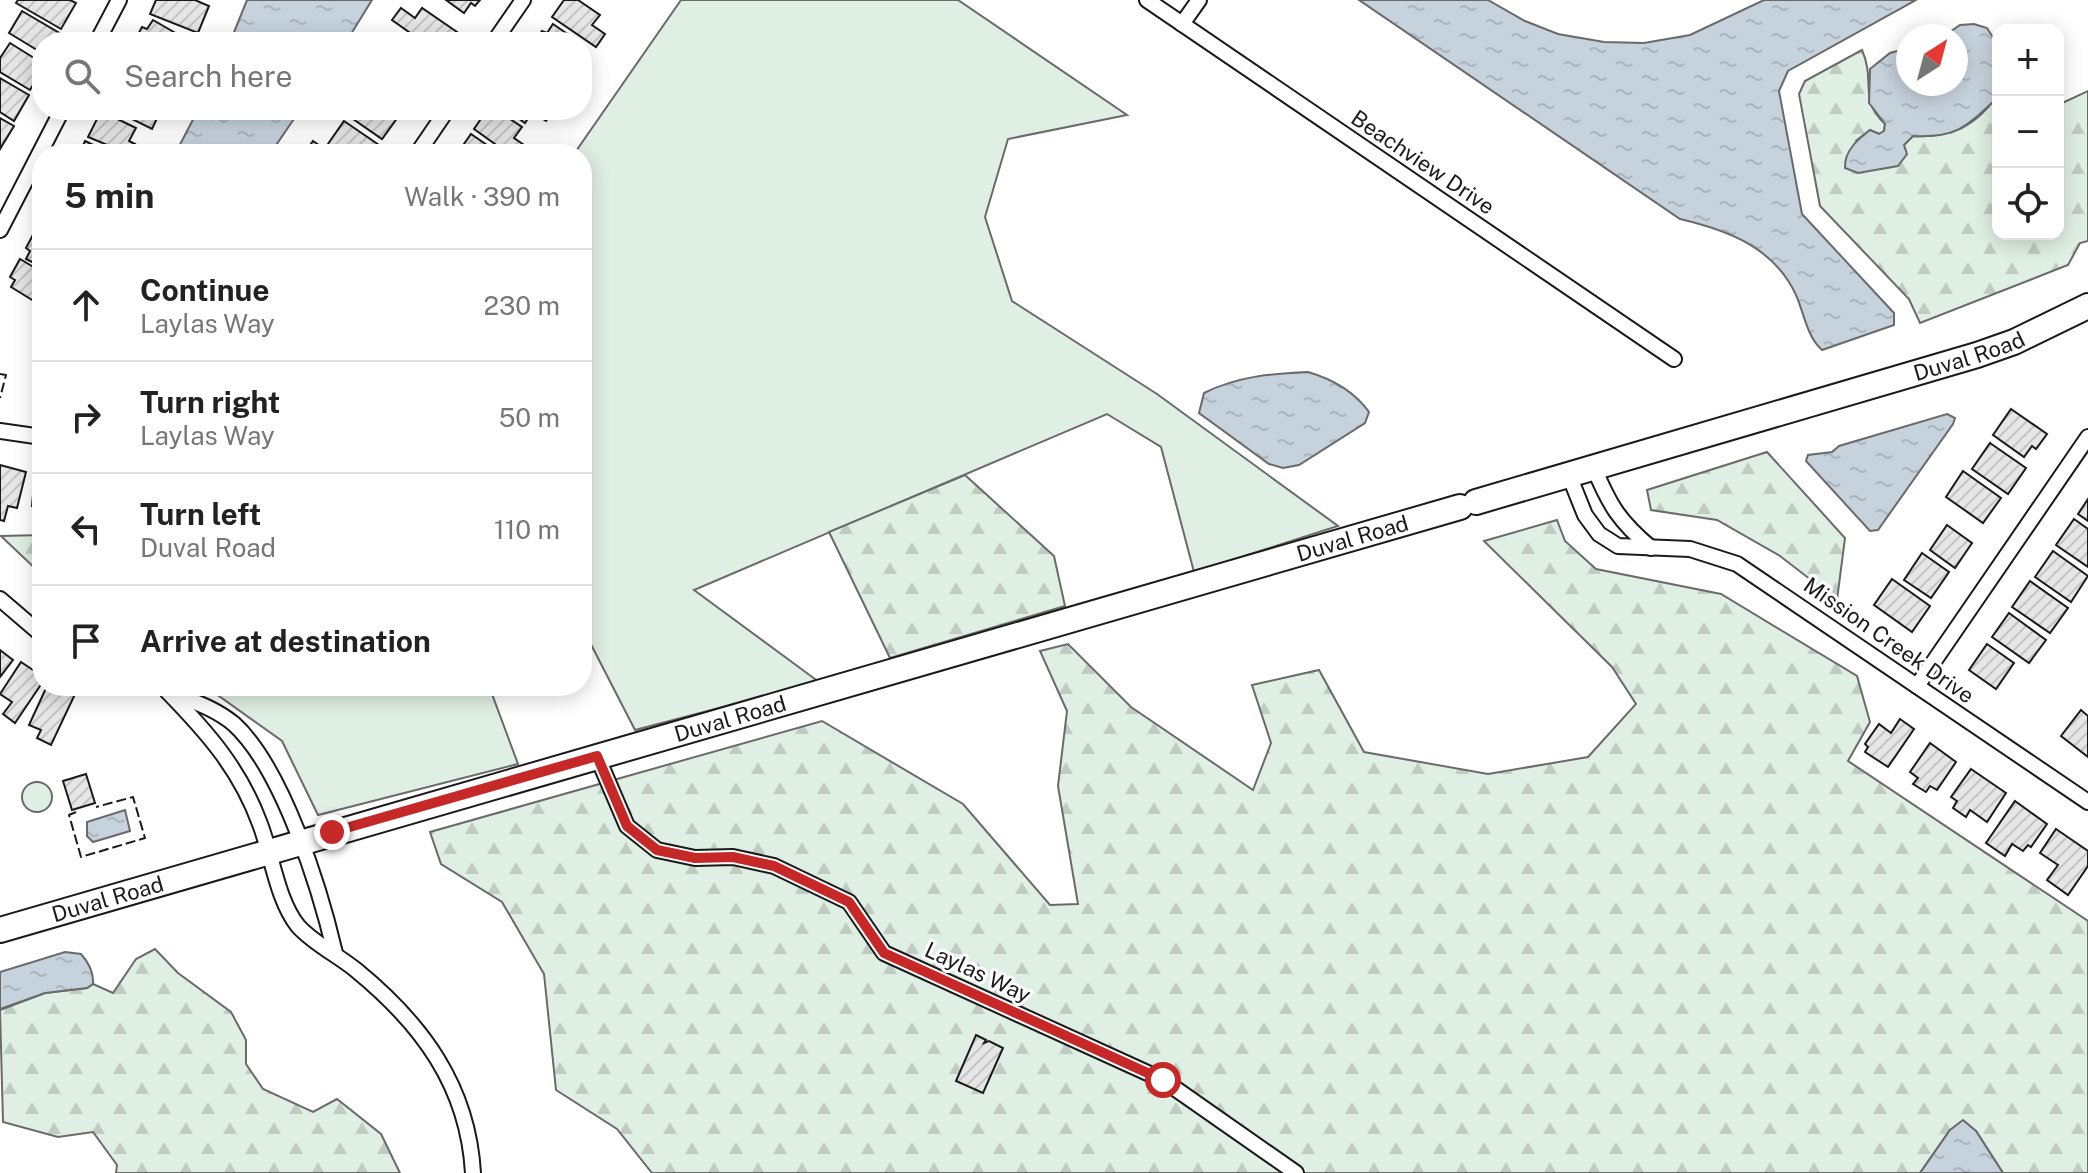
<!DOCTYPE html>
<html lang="en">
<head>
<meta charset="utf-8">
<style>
	body { margin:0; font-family:"Public Sans",sans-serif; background:#f6f6f6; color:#222 }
	.controls { position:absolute; right:24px; top:24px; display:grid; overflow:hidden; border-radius:16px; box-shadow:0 4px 20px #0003 }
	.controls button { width:72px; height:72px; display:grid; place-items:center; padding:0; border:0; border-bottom:2px solid #e0e0e0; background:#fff; color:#222; font:40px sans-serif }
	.compass { position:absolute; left:1896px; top:24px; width:72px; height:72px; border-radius:50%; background:#fff; box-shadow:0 4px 20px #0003; rotate:36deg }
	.stop { position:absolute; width:24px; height:24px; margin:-18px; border:6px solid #c62828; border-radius:50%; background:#fff }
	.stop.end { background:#c62828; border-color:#fff; box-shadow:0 2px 8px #0008 }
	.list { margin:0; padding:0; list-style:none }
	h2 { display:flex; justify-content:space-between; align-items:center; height:104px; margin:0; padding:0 32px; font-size:34px }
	h2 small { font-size:26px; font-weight:400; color:#767676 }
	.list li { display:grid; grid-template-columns:52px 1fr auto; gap:24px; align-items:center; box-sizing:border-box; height:112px; padding:0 32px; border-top:2px solid #e0e0e0 }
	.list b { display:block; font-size:30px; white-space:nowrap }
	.list p { margin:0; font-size:26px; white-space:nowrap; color:#767676 }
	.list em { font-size:26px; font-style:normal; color:#767676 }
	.icon { flex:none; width:44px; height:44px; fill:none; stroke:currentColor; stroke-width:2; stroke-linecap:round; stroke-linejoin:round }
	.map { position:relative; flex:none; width:2088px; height:1173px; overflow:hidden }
	.search { position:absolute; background:#fff; box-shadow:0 4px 20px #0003; left:32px; top:32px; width:560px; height:88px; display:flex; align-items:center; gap:20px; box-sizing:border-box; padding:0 28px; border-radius:32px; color:#767676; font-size:30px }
	.panel { position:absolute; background:#fff; box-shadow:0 4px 20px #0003; left:32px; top:144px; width:560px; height:552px; border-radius:32px }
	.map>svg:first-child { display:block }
	.green { fill:#e0efe3; stroke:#6a6a6a; stroke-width:2 }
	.forest { fill:url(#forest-firs); stroke:#6a6a6a; stroke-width:2 }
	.water { fill:url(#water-ripples); stroke:#6a6a6a; stroke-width:2 }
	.building { fill:url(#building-hatch); stroke:#1a1a1a; stroke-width:2 }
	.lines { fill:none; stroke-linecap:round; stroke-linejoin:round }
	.street-casing { stroke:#1a1a1a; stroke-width:18 }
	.primary-casing { stroke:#1a1a1a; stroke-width:28 }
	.street { stroke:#fff; stroke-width:14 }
	.primary { stroke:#fff; stroke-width:24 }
	.fence { stroke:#1a1a1a; stroke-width:2; stroke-dasharray:10 4; stroke-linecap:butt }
	.route { stroke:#c62828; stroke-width:10 }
	.labels { text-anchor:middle; stroke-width:6; stroke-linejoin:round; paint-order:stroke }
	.street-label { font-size:22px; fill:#1a1a1a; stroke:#fff }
</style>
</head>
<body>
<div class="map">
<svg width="2088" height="1173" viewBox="0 0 2088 1173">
	<defs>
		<pattern id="forest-firs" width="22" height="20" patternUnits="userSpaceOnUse" patternTransform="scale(2)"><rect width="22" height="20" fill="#e0efe3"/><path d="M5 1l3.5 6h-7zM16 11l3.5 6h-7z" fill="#c0ccc2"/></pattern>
		<pattern id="water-ripples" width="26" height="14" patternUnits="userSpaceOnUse" patternTransform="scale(2)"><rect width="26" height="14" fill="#c6d2dc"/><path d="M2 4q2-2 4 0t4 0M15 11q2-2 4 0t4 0" fill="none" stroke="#aab4bc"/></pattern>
		<pattern id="building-hatch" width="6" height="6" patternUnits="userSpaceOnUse" patternTransform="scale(2)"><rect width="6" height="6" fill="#e6e6e6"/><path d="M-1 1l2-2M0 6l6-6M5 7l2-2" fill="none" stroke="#c5c5c5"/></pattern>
	</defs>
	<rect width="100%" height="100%" fill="#fff"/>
	<!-- green -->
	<g class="green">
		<polygon points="681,0 958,0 1127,115 1008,139 985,217 1012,301 1157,394 1338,526 1194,572 1161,447 1107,414 694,590 819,682 635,730 582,627 582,154 574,154"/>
		<polygon points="205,686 489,686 518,764 318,815 282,741"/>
		<circle cx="37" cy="797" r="15"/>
	</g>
	<!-- forest -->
	<g class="forest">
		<path d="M1862,50c14,32 -4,49 23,74l-1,7 -5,3 -9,-4 -13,10 47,5 9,-9c38,2 62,-9 85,-41v139h60v-129l30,-14v150l-8,2 -12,22 -148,58 -11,-24 -89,-93 -21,-112 6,-13z"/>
		<polygon points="1767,452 1845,538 1837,600 1780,556 1717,520 1651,510 1647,490"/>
		<polygon points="965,475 1054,556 1065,606 890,658 829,532"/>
		<polygon points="1557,520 1565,541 1596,569 1721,594 1857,676 1870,722 1848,761 2088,921 2088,1173 2003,1173 1976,1131 1950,1130 1920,1173 652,1173 617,1129 556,1090 544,974 502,902 441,864 430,832 822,721 963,804 1050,905 1078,904 1058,786 1067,711 1040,651 1068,644 1131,707 1253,790 1271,743 1252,685 1319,670 1364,752 1488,774 1588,757 1636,704 1612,667 1484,541"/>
		<polygon points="42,535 42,575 1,536"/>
		<polygon points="155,949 178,973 231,1012 246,1040 246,1064 263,1089 313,1112 337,1099 381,1134 400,1173 116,1173 117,1165 93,1132 58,1137 3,1122 0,1010 45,993 87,988 93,984 113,993 136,959"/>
	</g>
	<!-- water -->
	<g class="water">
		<polygon points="247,0 372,0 346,42 230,42"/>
		<path d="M1359,0h129l37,21 33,13 46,8 40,1 46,-8 74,-35h152l-128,71 -9,20 23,123 92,99v12l-72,25c-15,-13 -18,-37 -26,-55 -22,-48 -69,-65 -116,-76z"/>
		<path d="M1974,24l13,4 11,17 -1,53c-31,29 -40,40 -84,38l-9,9 3,9 -9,12 -40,7 -13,-5c-1,-17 13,-29 25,-38l9,4 5,-3 1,-7 -16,-21 1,-34 20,-16 18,-5v36h48v-48h-12l16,-11z"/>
		<polygon points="198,110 300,110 270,154 175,154"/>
		<path d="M1308,372c24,7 46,19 61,40l-4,11 -66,42 -16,3 -14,-4 -70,-51 5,-20c34,-17 66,-19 104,-21z"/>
		<polygon points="1947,414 1955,418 1953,424 1878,530 1870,531 1806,461 1808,455 1832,452 1839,446"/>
		<polygon points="125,810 130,831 93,842 87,836 87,822"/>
		<path d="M65,952l16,2c8,9 13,18 12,30l-6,4 -42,5 -45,16v-37z"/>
		<polygon points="1963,1120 1976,1131 2003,1173 1920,1173 1950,1130"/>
	</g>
	<!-- building -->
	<g class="building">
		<polygon points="18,0 70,0 76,3 61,29 16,3"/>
		<polygon points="156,0 195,0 209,6 198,33 150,14"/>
		<polygon points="446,0 480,0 475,6 471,3 464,13"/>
		<polygon points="564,0 578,0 600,15 592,25 605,34 596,47 552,17"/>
		<polygon points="401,8 415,18 422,8 457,32 450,42 423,42 392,20"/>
		<polygon points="22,11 61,34 57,42 42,42 42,53 9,33"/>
		<polygon points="153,20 191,42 134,42 142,27 147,29"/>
		<polygon points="553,24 579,42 534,42 542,31 547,33"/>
		<polygon points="10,43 42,63 42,70 30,90 0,72 0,58"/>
		<polygon points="0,78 29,95 14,121 0,112"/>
		<polygon points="114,110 161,110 152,129"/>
		<polygon points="359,110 388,110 398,117 382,139 353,119"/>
		<polygon points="487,110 497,110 522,127 514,138 527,147 523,154 509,154 474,129"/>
		<polygon points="507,110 554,110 546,121 532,112 525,123"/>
		<polygon points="101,111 136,128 129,141 135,144 129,154 88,137"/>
		<polygon points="0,118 14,126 0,149"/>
		<polygon points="344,121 379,145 373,154 342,154 328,144"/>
		<polygon points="471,134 500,154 457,154"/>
		<polygon points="85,141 112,154 79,154"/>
		<polygon points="313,141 332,154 304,154"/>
		<polygon points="35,231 42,235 42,267 26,259 30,251 26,248"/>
		<polygon points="20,259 42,272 42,306 11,287 15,280 10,277"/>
		<polygon points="2011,409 2047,434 2036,449 2032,446 2024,457 1993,435"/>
		<polygon points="1990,443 2026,468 2008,494 1972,469"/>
		<polygon points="0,465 26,472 17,508 8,506 4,521 0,520"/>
		<polygon points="1963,471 2001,498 1983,523 1946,497"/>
		<polygon points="35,472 42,473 42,507 32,506"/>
		<polygon points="2088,499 2088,521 2078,514"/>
		<polygon points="2074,519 2088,529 2088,567 2056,545"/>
		<polygon points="1947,525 1972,543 1955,568 1930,550"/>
		<polygon points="2053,551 2088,576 2071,602 2035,577"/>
		<polygon points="1922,553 1949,572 1931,598 1904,580"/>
		<polygon points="1892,579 1930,606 1912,632 1874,605"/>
		<polygon points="2030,581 2068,608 2050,633 2012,607"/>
		<polygon points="2009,613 2046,640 2029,663 1992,637"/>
		<polygon points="1987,644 2014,663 1996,689 1969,670"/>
		<polygon points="0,650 13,660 0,677"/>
		<polygon points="21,662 42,676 42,683 15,723 3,714 12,702 0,694"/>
		<polygon points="47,686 62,686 76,692 51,745 37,738 41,730 29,725"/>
		<polygon points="2081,710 2088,716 2088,757 2061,736"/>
		<polygon points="1900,719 1914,729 1888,767 1865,752 1868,747 1865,744 1879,724 1891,733"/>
		<polygon points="1930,743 1956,762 1937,790 1930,786 1926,792 1913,784 1918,778 1910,772"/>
		<polygon points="1971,769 2006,793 1987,822 1970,810 1966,817 1953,808 1957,801 1951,797"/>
		<polygon points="86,774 95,803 72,810 63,781"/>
		<polygon points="2015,801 2047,824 2031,847 2028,845 2023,851 2012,844 2005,856 1986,843"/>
		<polygon points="2056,829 2088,851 2088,866 2068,895 2047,880 2058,865 2040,853"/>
		<polygon points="976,1035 986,1040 984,1043 989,1041 1003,1048 983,1093 956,1081"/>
	</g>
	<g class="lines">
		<!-- street casing -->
		<g class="street-casing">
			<g id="street">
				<polyline points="1147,0 1674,359"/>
				<polyline points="1182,24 1199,0"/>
				<polyline points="97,42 119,0"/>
				<polyline points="494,42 523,0"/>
				<polyline points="417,154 447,110"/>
				<polyline points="0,230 62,110"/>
				<polyline points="0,431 42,437"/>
				<path d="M1594,468c16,38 25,53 57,80"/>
				<polyline points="1569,475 1585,515 1599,534 1618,546 1690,549 1737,564 2088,802"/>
				<polyline points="0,599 42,635"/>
				<polyline points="1917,686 2088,437"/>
				<path d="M167,691c40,41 73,78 93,133 12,31 17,76 38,102 15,17 41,30 58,44 66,54 112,116 117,203"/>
				<path d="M173,693c22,9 43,16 61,31 49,45 86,165 101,229"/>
				<polyline points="597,756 627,826 657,850 695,858 733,857 774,866 849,902 884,953 1163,1080 1296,1173"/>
			</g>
		</g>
		<!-- primary casing -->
		<g class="primary-casing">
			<g id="primary">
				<path id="s1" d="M1476,502l501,-147 37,-13 74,-36"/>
				<path id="s2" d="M0,930l1460,-423"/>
			</g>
		</g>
		<!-- street -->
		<use href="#street" class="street"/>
		<!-- primary -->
		<use href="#primary" class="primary"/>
		<!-- fence -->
		<g class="fence">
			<polyline points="0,374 6,375 0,398"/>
			<polyline points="76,812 69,815 81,857 145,838 133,797 96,807"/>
		</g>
	</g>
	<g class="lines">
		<!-- route -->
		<polyline class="route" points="332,832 597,756 627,826 657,850 695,858 733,857 774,866 849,902 884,953 1163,1080"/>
	</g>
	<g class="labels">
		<!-- street labels -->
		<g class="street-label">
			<text transform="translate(1423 162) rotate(34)" y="8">Beachview Drive</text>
			<text dy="8" stroke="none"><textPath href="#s1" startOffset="514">Duval Road</textPath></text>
			<text dy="8" stroke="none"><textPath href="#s2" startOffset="1408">Duval Road</textPath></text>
			<text transform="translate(1889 640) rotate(35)" y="8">Mission Creek Drive</text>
			<text dy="8" stroke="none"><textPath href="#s2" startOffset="760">Duval Road</textPath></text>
			<text dy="8" stroke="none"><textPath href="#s2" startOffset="112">Duval Road</textPath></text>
			<text transform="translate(978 972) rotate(25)" y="8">Laylas Way</text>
		</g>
	</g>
</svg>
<div class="controls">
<button>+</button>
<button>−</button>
<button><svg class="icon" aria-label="locate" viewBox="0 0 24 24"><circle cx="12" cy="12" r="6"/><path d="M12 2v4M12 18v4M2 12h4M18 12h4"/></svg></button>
</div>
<svg class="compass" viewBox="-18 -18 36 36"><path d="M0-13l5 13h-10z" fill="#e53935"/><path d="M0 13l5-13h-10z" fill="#767676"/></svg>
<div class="stop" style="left:1163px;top:1080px"></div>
<div class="stop end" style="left:332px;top:832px"></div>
<div class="search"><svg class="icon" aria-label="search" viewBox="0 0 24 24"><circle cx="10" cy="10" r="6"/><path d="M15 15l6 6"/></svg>Search here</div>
<section class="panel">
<h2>5 min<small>Walk · 390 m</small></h2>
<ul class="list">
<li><svg class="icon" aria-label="ahead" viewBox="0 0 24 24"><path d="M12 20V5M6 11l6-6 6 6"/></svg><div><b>Continue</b><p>Laylas Way</p></div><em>230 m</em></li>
<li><svg class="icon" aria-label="right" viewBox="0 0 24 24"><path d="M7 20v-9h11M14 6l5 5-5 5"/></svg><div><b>Turn right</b><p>Laylas Way</p></div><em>50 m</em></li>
<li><svg class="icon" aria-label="left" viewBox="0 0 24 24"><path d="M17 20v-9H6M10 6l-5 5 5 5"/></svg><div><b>Turn left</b><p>Duval Road</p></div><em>110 m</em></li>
<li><svg class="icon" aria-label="arrive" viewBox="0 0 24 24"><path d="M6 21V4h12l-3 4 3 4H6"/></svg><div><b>Arrive at destination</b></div></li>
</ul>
</section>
</div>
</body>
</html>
